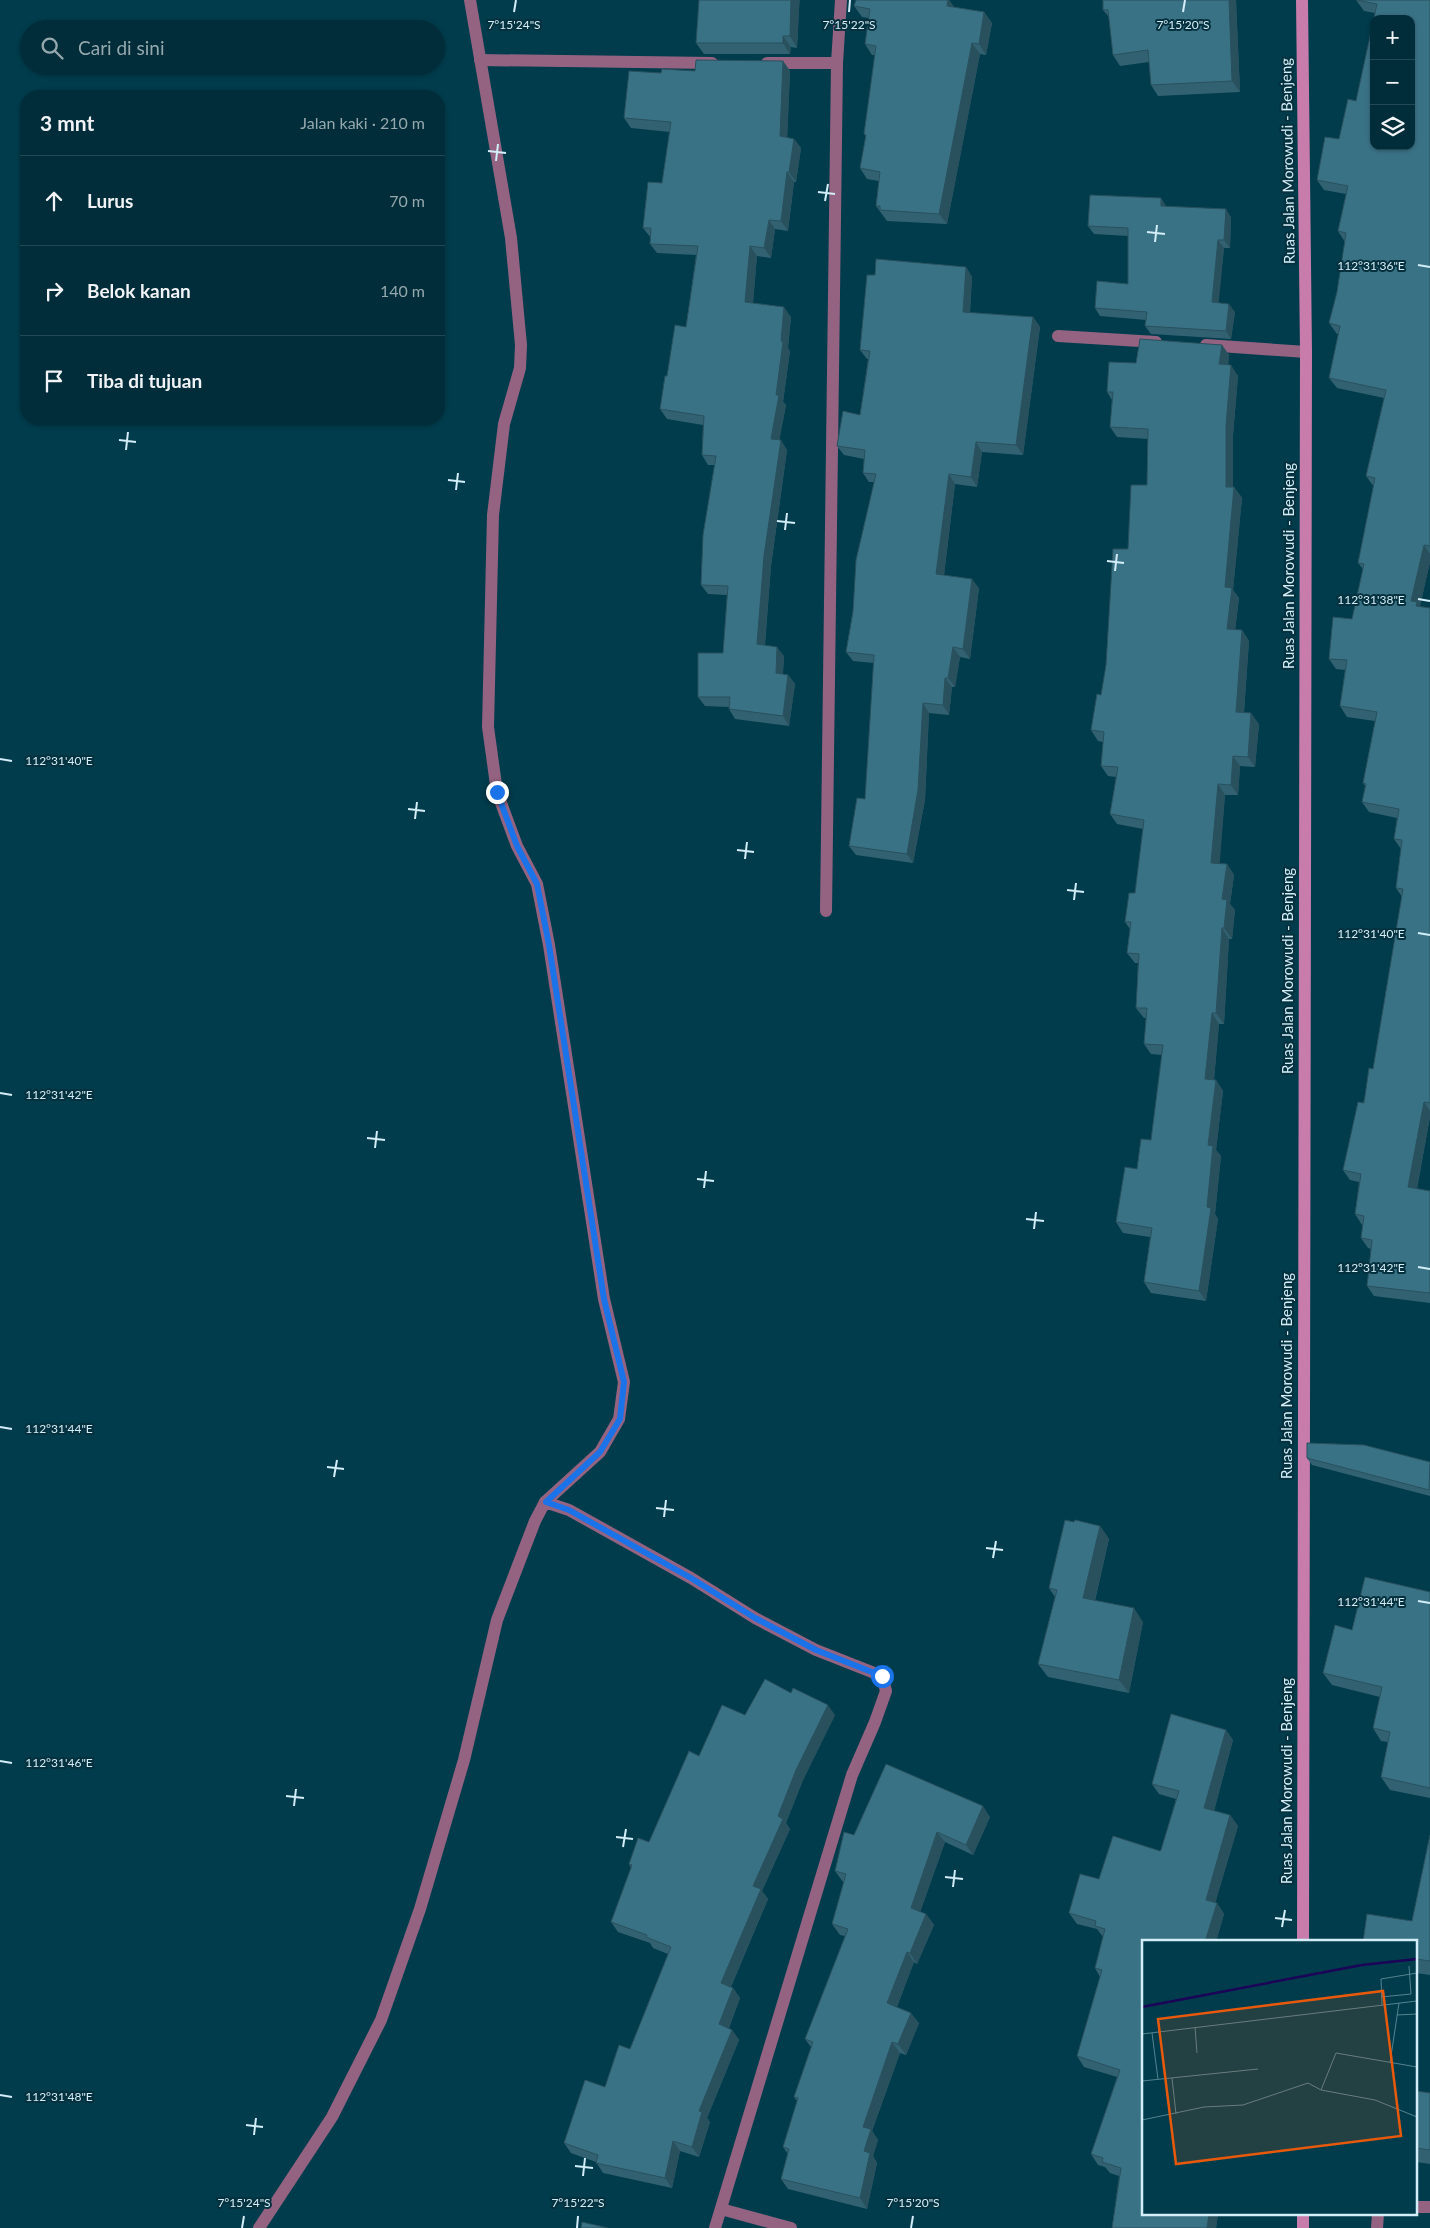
<!DOCTYPE html>
<html lang="id">
<head>
<meta charset="utf-8">
<style>
	body { margin:0; font-family:Lato,sans-serif; background:#0e3944; color:#f1f3f6 }
	.controls { position:absolute; right:15px; top:15px; display:grid; overflow:hidden; border-radius:10px; box-shadow:0 1px 4px #0004 }
	.controls button { width:45px; height:45px; display:grid; place-items:center; padding:0; border:0; border-bottom:1px solid #224953; background:#002d39; color:#f1f3f6; font:25px sans-serif }
	.stop { position:absolute; width:15px; height:15px; margin:-11px; border:4px solid #1a73e8; border-radius:50%; background:#fff }
	.stop.end { background:#1a73e8; border-color:#fff; box-shadow:0 1px 5px #0008 }
	.list { margin:0; padding:0; list-style:none }
	h2 { display:flex; justify-content:space-between; align-items:center; height:65px; margin:0; padding:0 20px; font-size:21px }
	h2 small { font-size:16px; font-weight:400; color:#95a8ae }
	.list li { display:grid; grid-template-columns:32px 1fr auto; gap:15px; align-items:center; box-sizing:border-box; height:90px; padding:0 20px; border-top:1px solid #224953 }
	.list b { display:block; font-size:19px; white-space:nowrap }
	.list em { font-size:16px; font-style:normal; color:#95a8ae }
	.icon { flex:none; width:28px; height:28px; fill:none; stroke:currentColor; stroke-width:2; stroke-linecap:round; stroke-linejoin:round }
	.map { position:relative; flex:none; width:1430px; height:2228px; overflow:hidden }
	.search { position:absolute; background:#002d39; box-shadow:0 1px 4px #0004; left:20px; top:20px; width:425px; height:55px; display:flex; align-items:center; gap:12px; box-sizing:border-box; padding:0 18px; border-radius:28px; color:#95a8ae; font-size:19px }
	.panel { position:absolute; background:#002d39; box-shadow:0 1px 4px #0004; left:20px; top:90px; width:425px; height:335px; border-radius:20px }
	.map>svg:first-child { display:block }
	.lines { fill:none; stroke-linecap:round; stroke-linejoin:round }
	.lane { stroke:#946381; stroke-width:12 }
	.street { stroke:#946381; stroke-width:12 }
	.secondary { stroke:#c87cab; stroke-width:12 }
	.wall { fill:#326272 }
	.shaded-wall { fill:#29505d }
	.building { fill:#3a7285; stroke:#29505d; fill-rule:evenodd }
	.route { stroke:#1a73e8; stroke-width:6 }
	.ticks { fill:none; stroke:#d3eef8; stroke-width:2 }
	.labels { text-anchor:middle; stroke-width:4; stroke-linejoin:round; paint-order:stroke }
	.street-label { font-size:15px; fill:#d3eef8; stroke:#05303d }
	.inset-river { fill:none; stroke:#1b0358; stroke-width:2.5 }
	.inset-road { fill:none; stroke:#548391; stroke-width:1 }
	.view { fill:#e8590c; fill-opacity:0.15; stroke:#e8590c; stroke-width:2.5 }
	.inset-edge { fill:none; stroke:#d3eef8; stroke-width:2.5 }
	.ticks-label { font-size:12px; text-anchor:middle; fill:#d3eef8; stroke:#05303d; stroke-width:4; stroke-linejoin:round; paint-order:stroke }
</style>
</head>
<body>
<div class="map">
<svg width="1430" height="2228" viewBox="0 0 1430 2228">
	<rect width="100%" height="100%" fill="#003c4c"/>
	<g class="lines">
		<!-- lane -->
		<g class="lane">
			<polyline points="1416,2207 1430,2207"/>
			<polyline points="1377,2228 1378,2214"/>
		</g>
		<!-- street -->
		<g class="street">
			<polyline points="470,0 511,238 521,345 520,368 504,424 493,515 488,727 497,792 517,846 537,884 549,945 604,1299 624,1382 619,1419 600,1452 545,1502"/>
			<polyline points="480,60 712,63"/>
			<polyline points="767,63 837,63"/>
			<polyline points="1058,336 1156,342"/>
			<polyline points="1206,345 1306,352"/>
			<polyline points="826,911 837,63 841,0"/>
			<polyline points="721,2209 791,2228"/>
			<polyline points="259,2228 332,2117 381,2020 420,1909 464,1760 497,1620 535,1521 545,1502 569,1510 691,1578 755,1618 816,1650 882,1676 886,1691 875,1722 852,1775 715,2228"/>
		</g>
		<!-- secondary -->
		<g class="secondary">
			<polyline points="1302,0 1306,352 1303,1942"/>
			<polyline points="1303,2228 1303,2214"/>
		</g>
	</g>
	<!-- wall -->
	<g class="wall">
		<polygon points="949,0 954,7 984,12 992,23 986,55 980,54 947,224 887,221 876,206 879,181 867,179 860,168 866,137 864,134 875,55 872,55 865,44 869,18 862,17 854,6"/>
		<polygon points="1236,0 1240,92 1158,96 1151,85 1149,62 1120,66 1113,55 1109,17 1103,10"/>
		<polygon points="1356,0 1430,0 1430,562 1420,606 1420,607 1430,608 1430,1117 1417,1189 1430,1191 1430,1303 1374,1296 1367,1286 1371,1249 1368,1248 1361,1238 1363,1225 1362,1225 1355,1214 1359,1182 1350,1180 1343,1170 1373,1069 1402,897 1396,888 1401,849 1394,839 1397,818 1369,812 1362,802 1365,786 1363,783 1375,721 1347,717 1340,706 1345,670 1336,669 1329,659 1352,619 1363,569 1358,563 1374,487 1366,476 1384,398 1337,388 1329,378 1339,334 1337,334 1329,323 1337,292 1345,242 1338,231 1346,194 1324,190 1317,180 1339,139 1356,101 1375,13 1364,11"/>
		<polygon points="799,10 797,48 791,47 790,54 704,54 696,43"/>
		<polygon points="783,61 790,71 787,138 794,139 801,148 796,182 794,182 788,231 775,229 771,258 757,256 753,303 791,317 788,348 790,351 783,402 786,405 779,440 787,450 771,566 765,645 784,656 783,674 788,675 795,684 789,726 735,719 729,709 729,707 705,706 698,697 723,653 727,595 708,594 701,585 715,465 708,465 702,455 703,425 667,419 660,409 667,376 686,327 696,255 657,253 650,244 651,238 643,228 662,183 670,132 631,128 624,118 661,73 695,71"/>
		<polygon points="1161,198 1166,207 1231,217 1230,248 1224,248 1218,303 1235,312 1231,339 1151,334 1145,326 1146,320 1100,316 1095,308 1128,284 1128,236 1094,234 1088,226"/>
		<polygon points="966,267 972,277 970,313 1033,317 1040,327 1023,455 982,452 977,487 955,484 944,575 979,588 970,659 960,657 955,687 952,687 949,715 929,713 925,800 913,863 856,855 849,846 865,799 874,663 853,661 846,652 874,482 869,482 863,473 864,459 844,455 837,446 860,415 868,359 867,359 860,350 875,275"/>
		<polygon points="1222,345 1229,355 1228,365 1238,376 1233,435 1233,487 1234,487 1242,498 1233,590 1239,598 1235,630 1242,630 1249,641 1244,713 1259,724 1255,767 1240,766 1238,795 1225,795 1219,864 1227,864 1234,875 1230,904 1235,910 1232,939 1229,939 1224,1024 1219,1024 1214,1080 1216,1080 1223,1091 1216,1150 1221,1156 1215,1214 1218,1219 1206,1301 1151,1293 1144,1282 1150,1237 1123,1233 1116,1222 1137,1169 1151,1140 1162,1055 1151,1054 1144,1044 1146,1018 1144,1018 1136,1008 1138,963 1135,963 1127,953 1130,929 1125,922 1135,893 1143,829 1117,824 1110,814 1116,777 1108,776 1101,766 1103,742 1098,741 1091,730 1101,695 1128,549 1147,485 1148,439 1117,437 1110,427 1112,400 1107,392 1136,363"/>
		<polygon points="1307,1458 1430,1462 1430,1496 1312,1465"/>
		<polygon points="1074,1522 1100,1526 1109,1539 1095,1601 1143,1622 1129,1693 1048,1677 1038,1664 1055,1597 1049,1588"/>
		<polygon points="1430,1592 1430,1798 1390,1790 1381,1777 1388,1742 1381,1741 1373,1728 1380,1697 1332,1685 1323,1673 1352,1630"/>
		<polygon points="1171,1714 1226,1730 1233,1740 1214,1811 1230,1815 1238,1826 1215,1903 1217,1903 1224,1914 1216,1942 1144,1942 1144,2214 1218,2214 1216,2228 1112,2228 1119,2176 1110,2173 1105,2167 1098,2165 1091,2154 1117,2077 1084,2067 1077,2056 1100,1977 1095,1968 1103,1937 1097,1929 1077,1924 1069,1913 1080,1874 1099,1879 1113,1836 1160,1851 1161,1850 1176,1799 1159,1794 1152,1784"/>
		<polygon points="835,1715 803,1780 786,1823 790,1829 762,1891 768,1899 731,1987 733,1988 740,1998 729,2028 732,2030 739,2040 707,2118 710,2122 699,2157 680,2151 672,2188 603,2173 596,2162 571,2153 564,2143 605,2087 630,2049 668,1954 653,1948 650,1943 618,1932 611,1922 631,1868 629,1864 649,1842 699,1756"/>
		<polygon points="990,1817 973,1855 945,1842 920,1912 926,1914 934,1925 917,1964 914,1962 897,2007 919,2023 906,2055 900,2053 872,2131 878,2140 873,2156 877,2163 867,2209 788,2189 781,2179 788,2154 783,2147 797,2101 794,2097 811,2047 805,2039 845,1936 840,1935 832,1924 844,1882 843,1882 835,1871 854,1835"/>
		<polygon points="1430,1835 1430,1975 1416,1973 1416,1942 1412,1921"/>
		<polygon points="1416,2091 1430,2093 1430,2164 1416,2162"/>
	</g>
	<!-- shaded-wall -->
	<g class="shaded-wall">
		<polygon points="791,0 800,0 799,10 797,48 790,36"/>
		<polygon points="948,0 949,0 956,10 947,6"/>
		<polygon points="1229,0 1236,0 1240,92 1232,81"/>
		<polygon points="984,12 992,23 986,55 979,44"/>
		<polygon points="783,36 791,47 790,54 783,43"/>
		<polygon points="972,43 980,54 947,224 939,214"/>
		<polygon points="783,61 790,71 787,146 780,136"/>
		<polygon points="794,139 801,148 796,182 789,172"/>
		<polygon points="787,172 794,182 788,231 781,221"/>
		<polygon points="1161,198 1166,206 1166,214 1161,206"/>
		<polygon points="1226,209 1231,217 1230,248 1224,240"/>
		<polygon points="769,220 775,229 771,258 764,248"/>
		<polygon points="1218,240 1224,248 1218,310 1212,302"/>
		<polygon points="750,246 757,256 752,312 745,302"/>
		<polygon points="966,267 972,277 969,322 963,312"/>
		<polygon points="1229,304 1235,312 1231,339 1226,331"/>
		<polygon points="784,307 791,317 788,348 790,351 783,402 786,405 778,448 771,439"/>
		<polygon points="1033,317 1040,327 1023,455 1016,445"/>
		<polygon points="1222,345 1229,355 1227,375 1219,364"/>
		<polygon points="1231,365 1238,376 1233,435 1233,498 1226,487 1226,425"/>
		<polygon points="781,440 787,450 771,566 764,653 757,644 764,556"/>
		<polygon points="976,442 982,452 977,487 971,477"/>
		<polygon points="949,474 955,484 943,584 936,574"/>
		<polygon points="1234,487 1242,498 1233,590 1239,598 1234,640 1227,629 1225,587"/>
		<polygon points="1424,545 1430,554 1430,562 1420,606 1424,612 1423,617 1411,601"/>
		<polygon points="972,579 979,588 970,659 963,649"/>
		<polygon points="1242,630 1249,641 1243,723 1236,712"/>
		<polygon points="777,647 784,656 782,683 776,673"/>
		<polygon points="953,647 960,657 955,687 948,678"/>
		<polygon points="788,675 795,684 789,726 783,716"/>
		<polygon points="945,678 952,687 949,715 943,705"/>
		<polygon points="923,703 929,713 925,800 913,863 907,854"/>
		<polygon points="1251,713 1259,724 1255,767 1248,757"/>
		<polygon points="1233,756 1240,766 1238,795 1231,785"/>
		<polygon points="1218,784 1225,795 1219,873 1211,863"/>
		<polygon points="1227,864 1234,875 1230,904 1235,910 1232,939 1224,928 1222,899"/>
		<polygon points="1222,928 1229,939 1224,1024 1216,1013"/>
		<polygon points="1212,1013 1219,1024 1213,1089 1205,1079"/>
		<polygon points="1216,1080 1223,1091 1216,1150 1221,1156 1215,1214 1218,1219 1206,1301 1199,1291 1207,1207 1208,1145"/>
		<polygon points="1424,1102 1430,1111 1430,1117 1415,1198 1408,1187"/>
		<polygon points="1100,1526 1109,1539 1092,1612 1083,1598"/>
		<polygon points="1134,1608 1143,1622 1129,1693 1119,1680"/>
		<polygon points="828,1705 835,1715 803,1780 786,1823 790,1829 762,1891 768,1899 728,1993 721,1983 753,1886 778,1816 796,1770"/>
		<polygon points="1226,1730 1233,1740 1212,1818 1204,1808"/>
		<polygon points="983,1806 990,1817 973,1855 966,1845"/>
		<polygon points="1230,1815 1238,1826 1213,1911 1206,1900"/>
		<polygon points="937,1832 945,1842 918,1918 911,1908"/>
		<polygon points="1217,1903 1224,1914 1216,1942 1205,1942"/>
		<polygon points="926,1914 934,1925 917,1964 910,1953"/>
		<polygon points="907,1952 914,1962 894,2014 887,2003"/>
		<polygon points="733,1988 740,1998 726,2035 719,2024"/>
		<polygon points="911,2013 919,2023 906,2055 898,2044"/>
		<polygon points="732,2030 739,2040 707,2118 710,2122 699,2157 692,2147 699,2111"/>
		<polygon points="892,2042 900,2053 872,2131 878,2140 873,2156 877,2163 867,2209 860,2198 864,2151 863,2127"/>
		<polygon points="673,2141 680,2151 672,2188 665,2178"/>
		<polygon points="1209,2214 1218,2214 1216,2228 1207,2228"/>
	</g>
	<!-- building -->
	<g class="building">
		<polygon points="699,0 791,0 790,36 783,36 783,43 696,43"/>
		<polygon points="856,0 948,0 947,6 984,12 979,44 972,43 939,214 880,210 880,206 876,206 880,172 860,168 866,135 864,134 876,46 865,44 870,9 854,6"/>
		<polygon points="1103,0 1229,0 1232,81 1151,85 1148,50 1113,55 1108,10 1103,10"/>
		<path d="M1356,0h74v546l-6,-1 -13,56 6,1 -1,4 14,2v495l-6,-1 -16,85 22,4v102l-63,-7 5,-46 -11,-2 3,-22 -9,-2 6,-40 -18,-4 15,-68 6,1 5,-35 4,1 30,-180 -7,-1 6,-48 -8,-1 5,-30 -37,-7 4,-18 -3,-1 14,-71 -37,-6 7,-46 -18,-1 4,-42 19,2 12,-55 -6,-1 17,-85 -9,-2 20,-86 -57,-12 11,-52 -11,-3 8,-31 9,-59 -8,-2 10,-45 -31,-6 8,-43 14,2 9,-40 8,2 21,-97zM1374,19h37v127h-37z"/>
		<polygon points="696,60 783,61 780,136 794,139 789,172 787,172 781,221 769,220 764,248 750,246 745,302 784,307 781,341 783,342 776,395 779,395 771,439 781,440 764,556 757,644 777,647 776,673 788,675 783,716 729,709 730,697 698,697 698,653 723,653 728,586 701,585 703,535 716,456 702,455 704,416 660,409 665,376 667,376 675,325 686,327 698,246 650,244 651,228 643,228 648,182 662,183 671,122 624,118 629,71 661,73 662,69 695,71"/>
		<polygon points="1090,195 1161,198 1161,206 1226,209 1224,240 1218,240 1212,302 1229,304 1226,331 1145,326 1147,312 1095,308 1097,281 1128,284 1128,228 1088,226"/>
		<polygon points="876,259 966,267 963,312 1033,317 1016,445 976,442 971,477 949,474 936,574 972,579 963,649 953,647 948,678 945,678 943,705 923,703 918,790 907,854 849,846 857,798 865,799 874,655 846,652 853,612 856,560 876,474 863,473 865,450 837,446 843,411 860,415 870,351 860,350 867,275 875,275"/>
		<polygon points="1140,339 1222,345 1219,364 1231,365 1226,425 1226,487 1234,487 1225,587 1232,588 1227,629 1242,630 1236,712 1251,713 1248,757 1233,756 1231,785 1218,784 1211,863 1227,864 1222,899 1227,900 1224,928 1222,928 1216,1013 1212,1013 1205,1079 1216,1080 1208,1145 1213,1146 1207,1207 1211,1208 1199,1291 1144,1282 1152,1228 1116,1222 1125,1167 1137,1169 1141,1139 1151,1140 1163,1045 1144,1044 1147,1008 1136,1008 1139,954 1127,953 1131,922 1125,922 1129,893 1135,893 1144,820 1110,814 1118,767 1101,766 1104,732 1091,730 1097,694 1101,695 1106,665 1113,549 1128,549 1131,485 1147,485 1148,429 1110,427 1113,392 1107,392 1109,362 1136,363"/>
		<polygon points="1307,1443 1364,1445 1430,1462 1429,1490 1307,1458"/>
		<polygon points="1065,1520 1074,1522 1075,1520 1100,1526 1083,1598 1134,1608 1119,1680 1038,1664 1057,1590 1049,1588"/>
		<polygon points="1365,1577 1430,1592 1430,1788 1381,1777 1390,1732 1373,1728 1382,1687 1323,1673 1335,1625 1352,1630"/>
		<polygon points="765,1679 791,1693 793,1688 828,1705 796,1770 778,1816 783,1819 753,1886 761,1889 721,1983 733,1988 719,2024 732,2030 699,2111 702,2112 692,2147 673,2141 665,2178 596,2163 598,2155 564,2143 585,2080 605,2087 619,2045 630,2049 671,1947 646,1937 647,1935 611,1922 632,1865 629,1864 638,1838 649,1842 689,1751 699,1756 722,1705 745,1715"/>
		<polygon points="1171,1714 1226,1730 1204,1808 1230,1815 1206,1900 1217,1903 1205,1942 1144,1942 1144,2214 1209,2214 1207,2228 1112,2228 1121,2168 1102,2162 1103,2158 1091,2154 1120,2070 1077,2056 1102,1970 1095,1968 1105,1929 1095,1926 1096,1921 1069,1913 1080,1874 1099,1879 1113,1836 1160,1851 1161,1850 1179,1791 1152,1784"/>
		<polygon points="886,1764 983,1806 966,1845 937,1832 911,1908 926,1914 910,1953 907,1952 887,2003 911,2013 898,2044 892,2042 863,2127 871,2129 864,2151 870,2153 860,2198 781,2179 789,2149 783,2147 798,2098 794,2097 813,2042 805,2039 848,1929 832,1924 846,1874 835,1871 844,1832 854,1835"/>
		<polygon points="1430,1835 1430,1961 1416,1959 1416,1942 1363,1942 1367,1914 1412,1921"/>
		<polygon points="1416,2091 1430,2093 1430,2150 1416,2148"/>
		<polygon points="582,2222 608,2228 581,2228"/>
	</g>
	<g class="lines">
		<!-- route -->
		<polyline class="route" points="497,792 517,846 537,884 549,945 604,1299 624,1382 620,1419 600,1452 546,1502 569,1510 691,1578 755,1618 816,1650 882,1676"/>
	</g>
	<!-- ticks -->
	<path class="ticks" d="M514,12l2,-12M849,12l1,-12M1183,12l2,-12M488,151l18,2M496,161l2,-17M818,192l17,2M825,201l3,-17M1147,232l18,2M1155,242l2,-17M1418,265l12,2M119,440l17,2M126,450l2,-18M448,480l17,2M456,490l2,-17M777,521l18,2M785,530l2,-17M1107,561l17,2M1115,571l2,-17M1418,599l12,2M0,759l12,2M408,809l17,2M415,819l2,-17M737,850l17,2M745,859l2,-17M1067,890l17,2M1074,900l2,-17M1418,933l12,2M0,1093l12,2M367,1138l18,2M375,1148l2,-17M697,1179l17,2M704,1188l2,-17M1026,1219l18,2M1034,1229l2,-17M1418,1267l12,2M0,1427l12,2M327,1467l17,2M334,1477l3,-17M656,1508l18,2M664,1517l2,-17M986,1548l17,2M993,1558l3,-17M1418,1601l12,2M0,1761l12,2M286,1796l18,2M294,1806l2,-17M616,1837l17,2M623,1847l3,-18M945,1877l18,2M953,1887l2,-17M1275,1918l17,2M1282,1927l3,-17M0,2095l12,2M246,2125l17,2M254,2135l2,-17M575,2166l18,2M583,2176l2,-18M242,2228l2,-12M577,2228l1,-12M911,2228l2,-12"/>
	<g class="labels">
		<!-- street labels -->
		<g class="street-label">
			<text transform="translate(1288 161) rotate(-91)" y="5">Ruas Jalan Morowudi - Benjeng</text>
			<text transform="translate(1289 566) rotate(-90)" y="5">Ruas Jalan Morowudi - Benjeng</text>
			<text transform="translate(1288 971) rotate(-90)" y="5">Ruas Jalan Morowudi - Benjeng</text>
			<text transform="translate(1287 1376) rotate(-90)" y="5">Ruas Jalan Morowudi - Benjeng</text>
			<text transform="translate(1287 1781) rotate(-90)" y="5">Ruas Jalan Morowudi - Benjeng</text>
		</g>
	</g>
	<!-- overview -->
	<g transform="translate(1142 1940)">
		<rect width="275" height="275" fill="#003c4c"/>
		<path class="inset-river" d="M0,67l220,-42 55,-6"/>
		<path class="inset-road" d="M239,57l30,-3 -2,-28M240,65l-1,-26 36,-6M255,75l20,-1M53,87l2,26M10,93l6,46M0,94l275,-33M248,123l9,-60M275,127l-81,-14 -15,37 54,10 42,17M30,138l4,36M0,141l116,-12M0,180l62,-13 39,-2 65,-22 13,7"/>
		<path class="view" d="M241,51l18,145 -225,28 -18,-145z"/>
		<rect width="275" height="275" class="inset-edge"/>
	</g>
	<g class="ticks-label">
		<text x="514" y="29">7°15'24"S</text>
		<text x="849" y="29">7°15'22"S</text>
		<text x="1183" y="29">7°15'20"S</text>
		<text x="1371" y="270">112°31'36"E</text>
		<text x="1371" y="604">112°31'38"E</text>
		<text x="59" y="765">112°31'40"E</text>
		<text x="1371" y="938">112°31'40"E</text>
		<text x="59" y="1099">112°31'42"E</text>
		<text x="1371" y="1272">112°31'42"E</text>
		<text x="59" y="1433">112°31'44"E</text>
		<text x="1371" y="1606">112°31'44"E</text>
		<text x="59" y="1767">112°31'46"E</text>
		<text x="59" y="2101">112°31'48"E</text>
		<text x="244" y="2207">7°15'24"S</text>
		<text x="578" y="2207">7°15'22"S</text>
		<text x="913" y="2207">7°15'20"S</text>
	</g>
</svg>
<div class="controls">
<button>+</button>
<button>−</button>
<button><svg class="icon" aria-label="layers" viewBox="0 0 24 24"><path d="M12 4l9 5-9 5-9-5zM3 14l9 5 9-5"/></svg></button>
</div>
<div class="stop" style="left:882px;top:1676px"></div>
<div class="stop end" style="left:497px;top:792px"></div>
<div class="search"><svg class="icon" aria-label="search" viewBox="0 0 24 24"><circle cx="10" cy="10" r="6"/><path d="M15 15l6 6"/></svg>Cari di sini</div>
<section class="panel">
<h2>3 mnt<small>Jalan kaki · 210 m</small></h2>
<ul class="list">
<li><svg class="icon" aria-label="ahead" viewBox="0 0 24 24"><path d="M12 20V5M6 11l6-6 6 6"/></svg><div><b>Lurus</b></div><em>70 m</em></li>
<li><svg class="icon" aria-label="right" viewBox="0 0 24 24"><path d="M7 20v-9h11M14 6l5 5-5 5"/></svg><div><b>Belok kanan</b></div><em>140 m</em></li>
<li><svg class="icon" aria-label="arrive" viewBox="0 0 24 24"><path d="M6 21V4h12l-3 4 3 4H6"/></svg><div><b>Tiba di tujuan</b></div></li>
</ul>
</section>
</div>
</body>
</html>
